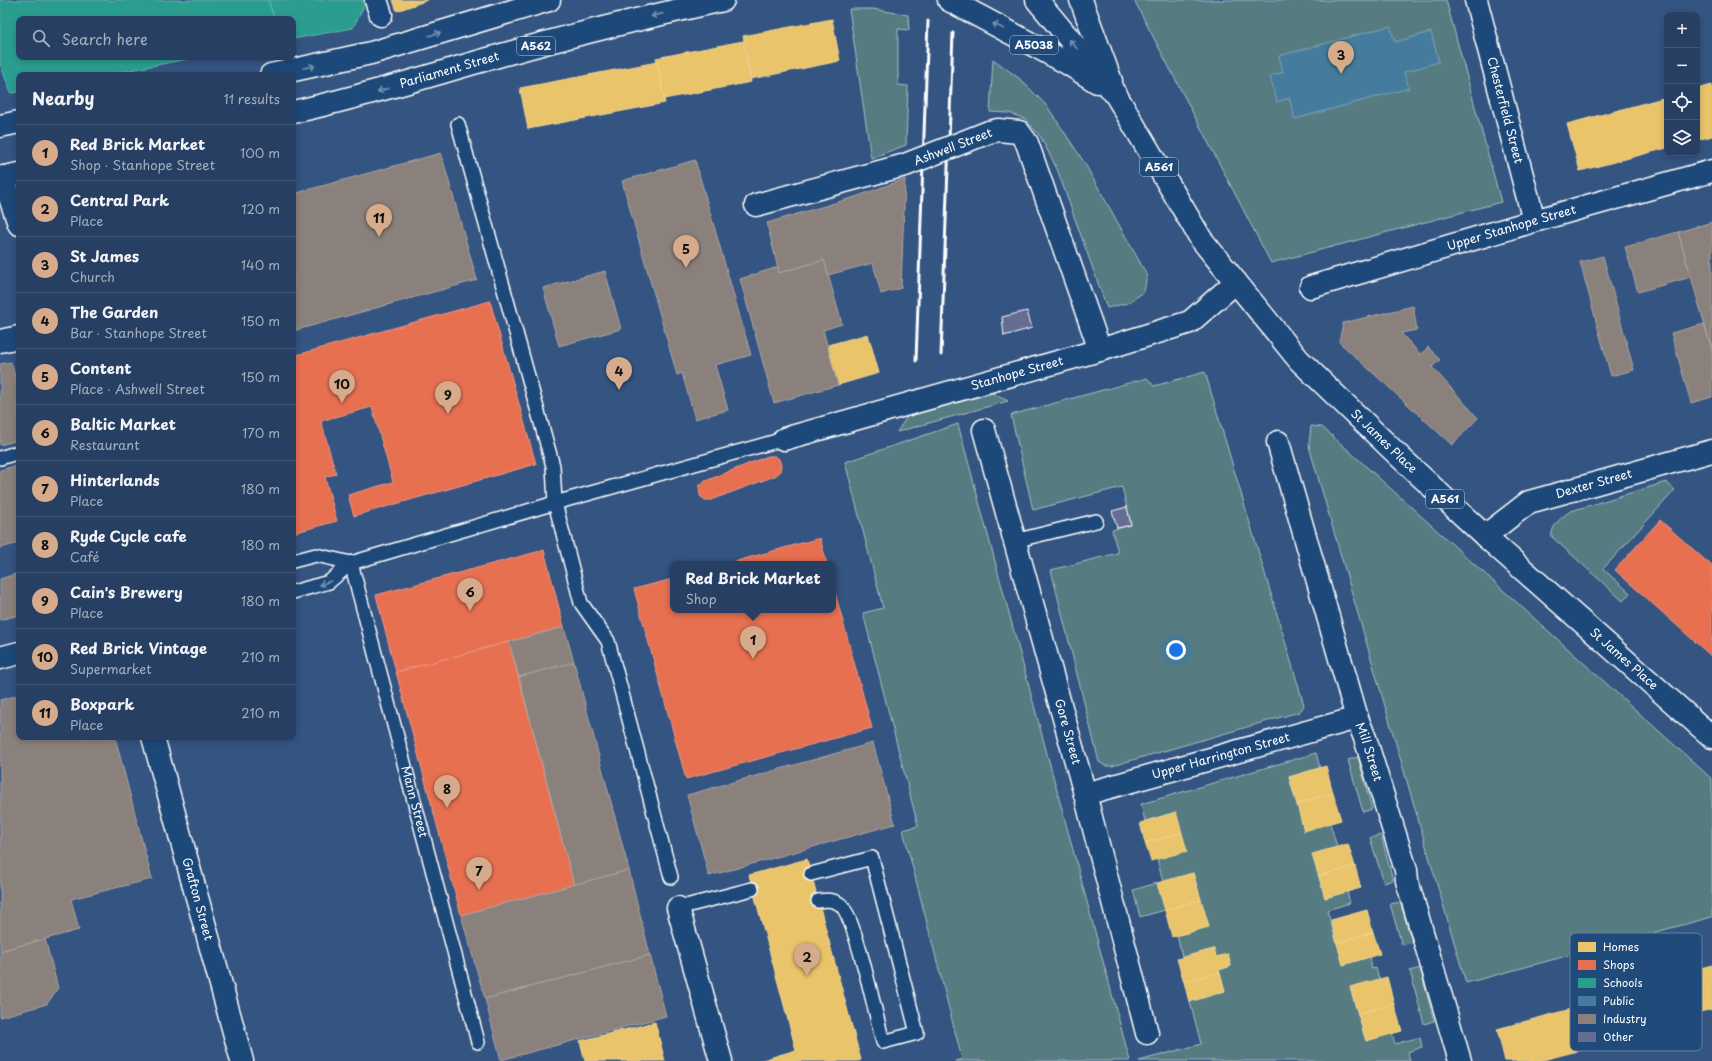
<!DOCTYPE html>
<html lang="en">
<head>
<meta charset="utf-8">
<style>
	body { margin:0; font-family:"Playpen Sans",sans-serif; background:#334a6b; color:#f1f3f6 }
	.controls { position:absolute; right:12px; top:12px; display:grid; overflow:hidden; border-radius:8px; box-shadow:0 2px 6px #0003 }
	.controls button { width:36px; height:36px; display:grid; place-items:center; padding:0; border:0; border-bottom:1px solid #435877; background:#273f62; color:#f1f3f6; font:20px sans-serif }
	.you { position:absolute; left:1176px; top:650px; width:14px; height:14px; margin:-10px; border:3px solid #fff; border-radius:50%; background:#1a73e8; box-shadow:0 0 0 6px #1a73e833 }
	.badge { display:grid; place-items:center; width:26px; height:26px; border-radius:50%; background:#d6ab8b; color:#111; font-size:13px; font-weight:700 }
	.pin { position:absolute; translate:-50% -33px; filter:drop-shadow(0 1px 2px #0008) }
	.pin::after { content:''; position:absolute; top:21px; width:14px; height:12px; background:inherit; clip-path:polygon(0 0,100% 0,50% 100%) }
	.popup { position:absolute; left:670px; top:561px; width:166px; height:52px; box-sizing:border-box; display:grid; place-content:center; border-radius:8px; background:#273f62; filter:drop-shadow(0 1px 3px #0005); font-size:13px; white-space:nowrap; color:#a4afbe }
	.popup b { font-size:15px; color:#f1f3f6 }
	.popup::after { content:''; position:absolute; left:50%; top:100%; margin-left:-8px; border:8px solid transparent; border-top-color:#273f62 }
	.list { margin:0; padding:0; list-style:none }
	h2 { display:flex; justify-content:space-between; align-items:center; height:52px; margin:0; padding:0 16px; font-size:17px }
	h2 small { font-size:13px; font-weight:400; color:#a4afbe }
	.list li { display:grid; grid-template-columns:26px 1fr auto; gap:12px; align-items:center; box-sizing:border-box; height:56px; padding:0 16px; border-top:1px solid #435877 }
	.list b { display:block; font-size:15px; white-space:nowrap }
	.list p { margin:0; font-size:13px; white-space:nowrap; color:#a4afbe }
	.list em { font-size:13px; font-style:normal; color:#a4afbe }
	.icon { flex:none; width:22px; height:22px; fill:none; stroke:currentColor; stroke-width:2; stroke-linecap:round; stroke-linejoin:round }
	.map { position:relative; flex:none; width:1712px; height:1061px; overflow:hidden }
	.search { position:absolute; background:#273f62; box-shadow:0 2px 6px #0003; left:16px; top:16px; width:280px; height:44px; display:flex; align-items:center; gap:10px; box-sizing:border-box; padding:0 14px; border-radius:8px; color:#a4afbe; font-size:15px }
	.panel { position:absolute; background:#273f62; box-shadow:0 2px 6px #0003; left:16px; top:72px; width:280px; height:668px; border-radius:8px }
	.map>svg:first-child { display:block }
	.green { fill:#577c81; stroke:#abbec0 }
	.homes { fill:#e9c46a; stroke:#f0d697 }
	.shops { fill:#e76f51; stroke:#ee9a85 }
	.schools { fill:#2a9d8f; stroke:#6abab1 }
	.public { fill:#457b9d; stroke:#7da3ba }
	.industry { fill:#8a817c; stroke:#ada7a3 }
	.building { fill:#656d93; stroke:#fff }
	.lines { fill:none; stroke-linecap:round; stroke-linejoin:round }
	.lane-casing { stroke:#fff; stroke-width:16 }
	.street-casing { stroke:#fff; stroke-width:25 }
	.highway-casing { stroke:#fff; stroke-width:25 }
	.lane { stroke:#1f4a7a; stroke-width:13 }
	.street { stroke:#1f4a7a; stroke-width:22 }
	.highway { stroke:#1f4a7a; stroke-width:22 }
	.rail { stroke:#fff; stroke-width:3 }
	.street-bridge-casing { stroke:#fff; stroke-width:25; stroke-linecap:butt }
	.street-bridge { stroke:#1f4a7a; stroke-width:22 }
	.oneway { stroke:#7992af }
	.labels { text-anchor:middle; stroke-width:4; stroke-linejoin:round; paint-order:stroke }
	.shield { fill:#1f4a7a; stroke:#bcc9d7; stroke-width:1 }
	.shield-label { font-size:11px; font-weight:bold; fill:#fff }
	.street-label { font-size:12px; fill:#fff; stroke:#1f4a7a }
	.key { fill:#1f4a7a; stroke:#6280a2; stroke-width:1 }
	.key-label { font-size:11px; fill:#fff }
</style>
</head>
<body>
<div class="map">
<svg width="1712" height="1061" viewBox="0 0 1712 1061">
	<rect width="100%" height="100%" fill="#345482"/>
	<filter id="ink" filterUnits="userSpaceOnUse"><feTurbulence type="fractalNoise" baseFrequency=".025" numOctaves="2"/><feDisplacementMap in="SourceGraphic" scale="8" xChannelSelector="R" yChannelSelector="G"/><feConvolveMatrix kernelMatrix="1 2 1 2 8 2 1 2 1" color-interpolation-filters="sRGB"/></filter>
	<g filter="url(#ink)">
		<!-- green -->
		<g class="green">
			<polygon points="1134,0 1446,0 1501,202 1271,263"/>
			<polygon points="849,9 873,9 908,15 909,30 898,29 898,85 908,86 906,145 871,158"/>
			<polygon points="993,59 1020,79 1047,106 1084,162 1147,275 1144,292 1128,303 1107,308 1057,169 1040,136 1025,119 1009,113 990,112"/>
			<polygon points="1205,372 1304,705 1302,709 1299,712 1112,766 1105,766 1099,762 1051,570 1118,553 1112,530 1131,525 1122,487 1033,510 1011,415 1147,378 1154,386"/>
			<polygon points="989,391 1008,401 897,432 910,412"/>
			<polygon points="958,424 1130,1061 955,1061 962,1059 903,830 918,826 863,613 883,608 845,462"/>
			<polygon points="1311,426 1322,427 1348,450 1712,779 1712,917 1466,983 1310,450 1309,444"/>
			<path d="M1666,482l9,8 -72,79 27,24 -7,8 -71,-64c-2,-10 11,-22 19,-26z"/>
			<polygon points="1316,753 1320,768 1289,777 1304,830 1330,823 1337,847 1312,855 1325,898 1347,891 1350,903 1327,910 1343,964 1369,957 1372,969 1376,968 1379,980 1350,988 1366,1041 1392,1033 1395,1044 1420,1037 1422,1047 1408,1052 1410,1061 1139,1061 1201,1044 1190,1002 1225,991 1219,970 1231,966 1228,954 1216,957 1214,949 1182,957 1177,935 1209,926 1193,873 1163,882 1157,859 1176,812 1145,821 1141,804"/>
			<polygon points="1358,757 1372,809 1363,812 1348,760"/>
			<polygon points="1381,835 1393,880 1384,883 1370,838"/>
			<polygon points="1157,883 1165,910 1140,917 1133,890"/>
			<polygon points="1400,902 1412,942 1402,945 1390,904"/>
			<polygon points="1420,968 1434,1021 1424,1024 1410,971"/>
		</g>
		<!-- homes -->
		<g class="homes">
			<polygon points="393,0 428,0 397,11"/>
			<polygon points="832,19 840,61 751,79 743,36"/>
			<polygon points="743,41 751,82 664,99 656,58"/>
			<polygon points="657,62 665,103 528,129 520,88"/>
			<polygon points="1712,85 1712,136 1697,140 1697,89"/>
			<polygon points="1667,97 1667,148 1580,171 1567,124"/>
			<polygon points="868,334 879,373 838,385 828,345"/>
			<polygon points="1326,766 1333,793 1297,804 1289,777"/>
			<polygon points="1333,793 1341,820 1304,831 1297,804"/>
			<polygon points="1176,812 1182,833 1145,843 1140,823"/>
			<polygon points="1182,833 1187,851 1151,861 1145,843"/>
			<polygon points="1348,844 1355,866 1319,876 1312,854"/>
			<polygon points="807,859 861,1060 858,1061 759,1061 796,1050 749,875"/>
			<polygon points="1355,866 1361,888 1325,898 1319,876"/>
			<polygon points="1193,873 1201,900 1165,910 1157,883"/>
			<polygon points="1201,900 1209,927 1172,937 1165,910"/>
			<polygon points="1367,910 1373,932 1337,943 1331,920"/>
			<polygon points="1373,932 1380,954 1343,965 1337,943"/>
			<polygon points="1214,949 1216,957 1228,954 1231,966 1219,970 1220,972 1184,982 1177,959"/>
			<polygon points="1712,965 1712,1009 1696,1013 1685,972"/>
			<polygon points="1220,972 1225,991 1189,1002 1184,982"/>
			<polygon points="1387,977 1394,1004 1358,1014 1350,987"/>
			<polygon points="1666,979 1676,1021 1605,1038 1595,996"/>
			<polygon points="1394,1004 1402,1031 1366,1041 1358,1014"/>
			<polygon points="1582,1006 1593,1047 1539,1061 1505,1061 1497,1029"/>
			<polygon points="655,1022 665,1061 585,1061 580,1041"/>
		</g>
		<!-- shops -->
		<g class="shops">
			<polygon points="490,301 536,464 354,516 348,495 393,482 372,407 321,421 336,474 325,477 337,521 293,533 293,356"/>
			<polygon points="768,456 775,456 779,459 781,465 780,472 775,476 711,500 705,500 700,496 699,486 703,482"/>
			<polygon points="1660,520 1712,566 1712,657 1615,570"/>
			<polygon points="820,538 827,564 726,564"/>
			<polygon points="544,550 564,627 396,672 376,595"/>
			<polygon points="673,579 673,610 833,610 833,585 872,728 686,779 634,589"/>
			<polygon points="509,642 574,885 461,915 396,672"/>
		</g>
		<!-- schools -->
		<g class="schools">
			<polygon points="0,0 268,0 275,19 19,19 19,57 198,57 105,75 19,75 19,92 11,93 0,64"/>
			<polygon points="268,0 362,0 364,6 353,28 293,39 293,19 275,19"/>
		</g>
		<!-- public -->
		<polygon class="public" points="1390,26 1395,42 1431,32 1439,62 1404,72 1409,88 1295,119 1289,98 1277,102 1270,76 1283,72 1279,56"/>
		<!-- industry -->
		<g class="industry">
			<polygon points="441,153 477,280 293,331 293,194"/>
			<polygon points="695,160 751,355 715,365 728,410 695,419 682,373 677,375 622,181"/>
			<polygon points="905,179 901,288 881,294 873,263 828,275 824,260 779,273 767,223 855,197"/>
			<polygon points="1712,222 1712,350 1678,232"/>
			<polygon points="1678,232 1691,277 1638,292 1625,247"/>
			<polygon points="1603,256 1634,370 1611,376 1580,262"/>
			<polygon points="824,260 842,324 823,330 838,385 774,403 740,279 778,267 779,273"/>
			<polygon points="605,271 621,329 559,346 543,288"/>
			<polygon points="1413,306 1417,330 1401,333 1421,355 1428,347 1440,360 1432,367 1478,418 1452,445 1339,342 1343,323"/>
			<polygon points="1704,324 1712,350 1712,397 1691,403 1671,333"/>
			<polygon points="11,362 19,391 19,440 0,445 0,364"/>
			<polygon points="19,465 19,543 0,548 0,470"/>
			<polygon points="19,573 19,615 0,620 0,579"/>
			<polygon points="564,627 574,662 519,677 509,642"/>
			<polygon points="574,662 629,870 574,885 519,677"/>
			<polygon points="19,695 19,737 115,737 152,879 71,899 79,930 0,951 0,700"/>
			<polygon points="873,743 895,824 709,876 687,795"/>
			<polygon points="629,870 650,955 485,999 461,915"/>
			<polygon points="45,939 58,988 47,1004 0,1017 0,951"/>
			<polygon points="650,955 666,1016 501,1060 485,999"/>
		</g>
		<!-- building -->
		<g class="building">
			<polygon points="1027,311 1032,328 1004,336 1002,317"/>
			<polygon points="1127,507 1131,525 1117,528 1112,511"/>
		</g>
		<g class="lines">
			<!-- lane casing -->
			<g class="lane-casing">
				<g id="lane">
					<polyline points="458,124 553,466 555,503 581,603 608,641 671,877"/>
					<polyline points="0,458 19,452"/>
					<polyline points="1014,541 1096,521"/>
					<polyline points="293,561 316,555 351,563"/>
					<path id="s1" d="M351,563l127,479"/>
					<polyline points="293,592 329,582 351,563 555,503 784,439"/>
					<path d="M811,874l61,-16 45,175 -34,9c-7,-25 -27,-123 -42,-137 -7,-6 -15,-5 -23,-4"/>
					<polyline points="678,908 752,889"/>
				</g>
			</g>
			<!-- street casing -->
			<g class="street-casing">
				<g id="street">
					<polyline points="376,0 381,15"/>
					<path id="s2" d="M1476,0l58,221"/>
					<polyline points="989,132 998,130 1019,132 1027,143 1100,350"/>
					<polyline points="3,177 19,224"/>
					<polyline points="756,205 905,165"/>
					<path id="s3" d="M1311,287l223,-66 178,-50"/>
					<polyline points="0,341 19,337"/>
					<path id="s4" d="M984,430l101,364 62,239"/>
					<path id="s5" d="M784,439l316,-89 90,-28 46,-40"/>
					<path id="s6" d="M1278,442l79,276 8,20 41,132 1,11 53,180"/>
					<path id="s7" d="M1485,536l44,-34 183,-51"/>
					<polyline points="0,658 19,653"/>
					<path id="s8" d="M153,737l89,324"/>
					<path id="s9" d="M1085,794l272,-76"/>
					<polyline points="678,908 721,1061"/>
				</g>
			</g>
			<!-- highway casing -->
			<g class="highway-casing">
				<g id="highway">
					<polyline points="949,0 1067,63 1097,82"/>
					<path id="s10" d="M1037,0l79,95 85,144 98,121 101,97 85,79 227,201"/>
					<polyline points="1081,0 1111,81"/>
					<polyline points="271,75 371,53 549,0"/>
					<path id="s11" d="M293,112c73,-16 144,-39 216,-59 70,-20 142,-37 214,-53"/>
					<polyline points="0,126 19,122"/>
					<polyline points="0,178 19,174"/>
				</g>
			</g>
			<!-- lane -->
			<use href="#lane" class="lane"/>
			<!-- street -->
			<use href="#street" class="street"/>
			<!-- highway -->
			<use href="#highway" class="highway"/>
			<!-- rail -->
			<g class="rail">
				<polyline points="941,355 953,33"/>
				<polyline points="916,361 928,21"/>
			</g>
			<!-- street-bridge casing -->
			<g class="street-bridge-casing">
				<polyline id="street-bridge" points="905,165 989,132"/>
			</g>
			<!-- street-bridge -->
			<use href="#street-bridge" class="street-bridge"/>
		</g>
		<!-- one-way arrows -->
		<defs><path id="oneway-shaft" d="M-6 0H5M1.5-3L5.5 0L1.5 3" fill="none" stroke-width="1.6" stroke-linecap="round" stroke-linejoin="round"/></defs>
		<g class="oneway">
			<use href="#oneway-shaft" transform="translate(657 15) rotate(167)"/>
			<use href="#oneway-shaft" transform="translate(998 26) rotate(-152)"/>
			<use href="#oneway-shaft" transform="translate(435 34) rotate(-17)"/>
			<use href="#oneway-shaft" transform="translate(1073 44) rotate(-130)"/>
			<use href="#oneway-shaft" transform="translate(309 67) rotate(-12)"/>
			<use href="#oneway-shaft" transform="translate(383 90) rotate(164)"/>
			<use href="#oneway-shaft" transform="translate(325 583) rotate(160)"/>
		</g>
	</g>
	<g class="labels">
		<!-- shield labels -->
		<g class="shield">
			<rect x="1010" y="36" width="48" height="18" rx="3"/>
			<rect x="517" y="37" width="38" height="18" rx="3"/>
			<rect x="1140" y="158" width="38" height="18" rx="3"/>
			<rect x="1426" y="490" width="38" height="18" rx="3"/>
		</g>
		<g class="shield-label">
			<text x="1034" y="49">A5038</text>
			<text x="536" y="50">A562</text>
			<text x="1159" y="171">A561</text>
			<text x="1445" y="503">A561</text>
		</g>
		<!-- street labels -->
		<g class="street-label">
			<text dy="4" stroke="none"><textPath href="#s11" startOffset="162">Parliament Street</textPath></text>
			<text dy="4" stroke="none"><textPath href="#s2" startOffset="114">Chesterfield Street</textPath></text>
			<text transform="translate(953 147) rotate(-21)" y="4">Ashwell Street</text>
			<text dy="4" stroke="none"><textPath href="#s3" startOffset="209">Upper Stanhope Street</textPath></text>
			<text dy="4" stroke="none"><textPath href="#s5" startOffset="242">Stanhope Street</textPath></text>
			<text dy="4" stroke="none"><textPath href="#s10" startOffset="564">St James Place</textPath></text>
			<text dy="4" stroke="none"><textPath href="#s7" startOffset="123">Dexter Street</textPath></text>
			<text dy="4" stroke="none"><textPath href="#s10" startOffset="888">St James Place</textPath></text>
			<text dy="4" stroke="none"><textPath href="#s4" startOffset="313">Gore Street</textPath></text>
			<text dy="4" stroke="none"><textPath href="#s6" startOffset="323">Mill Street</textPath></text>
			<text dy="4" stroke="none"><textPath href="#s9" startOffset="141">Upper Harrington Street</textPath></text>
			<text dy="4" stroke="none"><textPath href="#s1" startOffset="247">Mann Street</textPath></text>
			<text dy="4" stroke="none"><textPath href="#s8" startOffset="168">Grafton Street</textPath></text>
		</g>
	</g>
	<!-- legend -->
	<rect x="1570" y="933" width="132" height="118" rx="6" class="key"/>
	<rect x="1578" y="942" width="18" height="10" fill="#e9c46a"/>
	<rect x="1578" y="960" width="18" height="10" fill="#e76f51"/>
	<rect x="1578" y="978" width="18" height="10" fill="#2a9d8f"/>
	<rect x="1578" y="996" width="18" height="10" fill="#457b9d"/>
	<rect x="1578" y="1014" width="18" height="10" fill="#8a817c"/>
	<rect x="1578" y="1032" width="18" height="10" fill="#656d93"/>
	<g class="key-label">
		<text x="1603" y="951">Homes</text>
		<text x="1603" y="969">Shops</text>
		<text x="1603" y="987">Schools</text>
		<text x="1603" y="1005">Public</text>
		<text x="1603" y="1023">Industry</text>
		<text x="1603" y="1041">Other</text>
	</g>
</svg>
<div class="controls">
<button>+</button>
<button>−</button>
<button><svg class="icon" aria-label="locate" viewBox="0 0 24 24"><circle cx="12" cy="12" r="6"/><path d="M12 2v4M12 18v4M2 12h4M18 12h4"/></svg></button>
<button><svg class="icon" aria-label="layers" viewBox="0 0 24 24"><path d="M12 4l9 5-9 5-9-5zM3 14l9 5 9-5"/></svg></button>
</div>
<div class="you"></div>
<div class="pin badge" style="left:753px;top:659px">1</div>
<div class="popup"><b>Red Brick Market</b>Shop</div>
<div class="pin badge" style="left:807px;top:976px">2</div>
<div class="pin badge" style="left:1341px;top:74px">3</div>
<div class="pin badge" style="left:619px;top:390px">4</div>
<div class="pin badge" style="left:686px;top:268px">5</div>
<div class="pin badge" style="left:470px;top:611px">6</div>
<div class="pin badge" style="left:479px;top:890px">7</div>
<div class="pin badge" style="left:447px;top:808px">8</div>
<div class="pin badge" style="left:448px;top:414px">9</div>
<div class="pin badge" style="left:342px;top:403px">10</div>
<div class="pin badge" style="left:379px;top:237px">11</div>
<div class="search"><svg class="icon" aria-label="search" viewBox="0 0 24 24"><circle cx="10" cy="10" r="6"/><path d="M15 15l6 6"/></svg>Search here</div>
<section class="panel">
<h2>Nearby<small>11 results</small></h2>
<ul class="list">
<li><span class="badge">1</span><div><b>Red Brick Market</b><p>Shop · Stanhope Street</p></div><em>100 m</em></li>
<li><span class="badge">2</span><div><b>Central Park</b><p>Place</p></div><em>120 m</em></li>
<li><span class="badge">3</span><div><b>St James</b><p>Church</p></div><em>140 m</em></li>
<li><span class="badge">4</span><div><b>The Garden</b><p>Bar · Stanhope Street</p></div><em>150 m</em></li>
<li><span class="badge">5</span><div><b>Content</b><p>Place · Ashwell Street</p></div><em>150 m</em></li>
<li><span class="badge">6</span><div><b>Baltic Market</b><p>Restaurant</p></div><em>170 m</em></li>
<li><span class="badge">7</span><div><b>Hinterlands</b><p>Place</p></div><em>180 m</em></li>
<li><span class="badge">8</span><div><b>Ryde Cycle cafe</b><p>Café</p></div><em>180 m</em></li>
<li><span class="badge">9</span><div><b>Cain's Brewery</b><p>Place</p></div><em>180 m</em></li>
<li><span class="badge">10</span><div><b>Red Brick Vintage</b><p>Supermarket</p></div><em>210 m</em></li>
<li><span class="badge">11</span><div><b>Boxpark</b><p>Place</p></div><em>210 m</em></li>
</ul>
</section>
</div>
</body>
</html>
